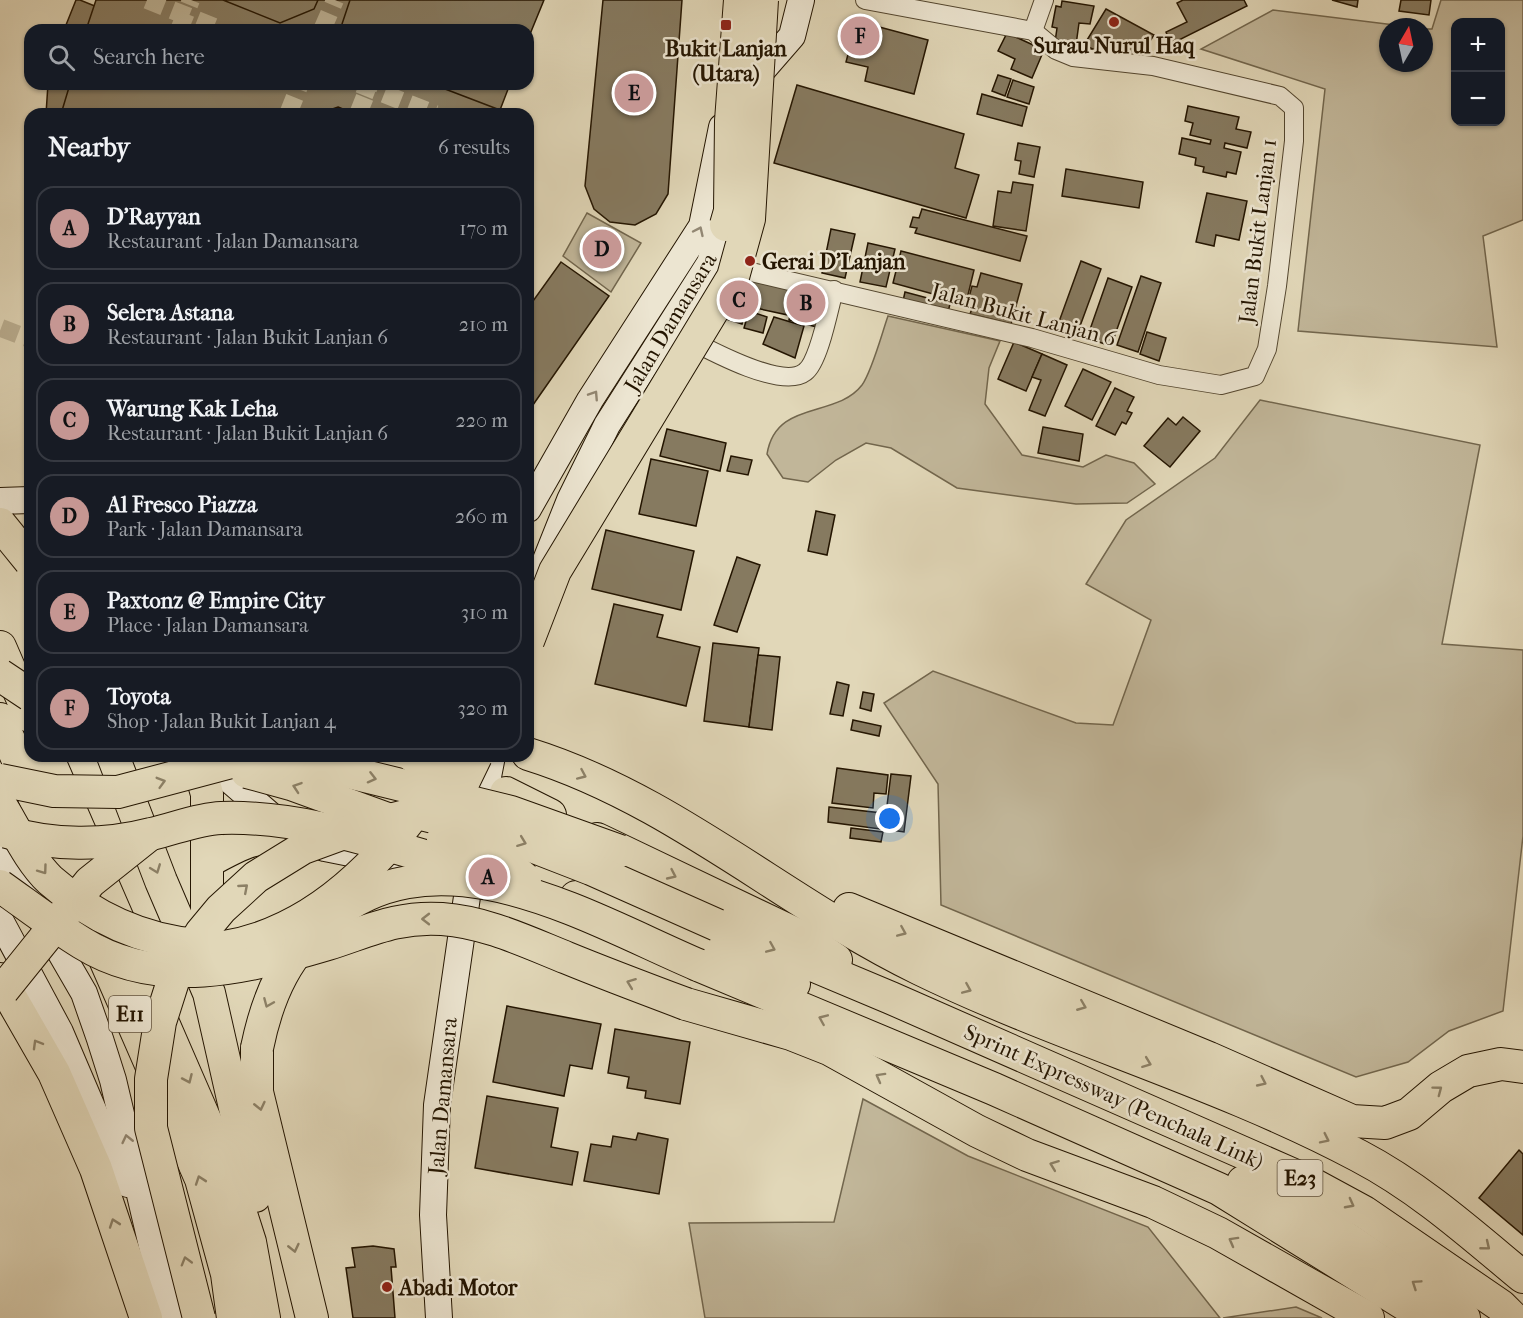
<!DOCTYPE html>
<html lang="en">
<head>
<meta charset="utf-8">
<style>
	body { margin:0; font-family:"IM FELL French Canon",serif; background:#20242c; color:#f1f3f6 }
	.controls { position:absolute; right:18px; top:18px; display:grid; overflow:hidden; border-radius:12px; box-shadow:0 2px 4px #0004 }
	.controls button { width:54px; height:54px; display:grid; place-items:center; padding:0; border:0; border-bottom:2px solid #363941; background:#171b24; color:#f1f3f6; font:30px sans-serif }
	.compass { position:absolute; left:1379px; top:18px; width:54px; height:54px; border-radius:50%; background:#171b24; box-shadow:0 2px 4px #0004; rotate:9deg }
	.you { position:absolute; left:890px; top:819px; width:21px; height:21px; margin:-15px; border:4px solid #fff; border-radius:50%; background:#1a73e8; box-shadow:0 0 0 9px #1a73e833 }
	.badge { display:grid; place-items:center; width:39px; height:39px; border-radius:50%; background:#c59692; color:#111; font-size:20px; font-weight:700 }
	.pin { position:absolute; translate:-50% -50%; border:3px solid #fff; box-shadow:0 2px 6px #0006 }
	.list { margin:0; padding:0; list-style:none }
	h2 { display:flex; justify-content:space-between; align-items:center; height:78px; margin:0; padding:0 24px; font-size:26px }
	h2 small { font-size:20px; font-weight:400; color:#9ea1a6 }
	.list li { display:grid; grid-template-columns:39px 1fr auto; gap:18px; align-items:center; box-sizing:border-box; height:84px; margin:0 12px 12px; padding:0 12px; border:2px solid #363941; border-radius:18px }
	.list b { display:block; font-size:22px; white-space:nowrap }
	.list p { margin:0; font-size:20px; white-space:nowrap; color:#9ea1a6 }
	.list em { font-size:20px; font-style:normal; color:#9ea1a6 }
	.icon { flex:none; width:33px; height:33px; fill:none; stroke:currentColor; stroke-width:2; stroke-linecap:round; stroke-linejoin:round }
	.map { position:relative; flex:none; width:1523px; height:1318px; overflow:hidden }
	.search { position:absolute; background:#171b24; box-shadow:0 2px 4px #0004; left:24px; top:24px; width:510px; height:66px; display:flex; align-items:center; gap:15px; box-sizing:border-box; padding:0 21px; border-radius:18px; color:#9ea1a6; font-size:22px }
	.panel { position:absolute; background:#171b24; box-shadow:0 2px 4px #0004; left:24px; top:108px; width:510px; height:654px; border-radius:18px }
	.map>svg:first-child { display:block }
	.green { fill:#c1b699; stroke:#72664d; stroke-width:1.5; fill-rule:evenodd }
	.building { fill:#867a60; stroke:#241501; stroke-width:1.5 }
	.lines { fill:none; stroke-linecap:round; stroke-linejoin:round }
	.street-tunnel { stroke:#bbb093; stroke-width:18; stroke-dasharray:18 9; stroke-linecap:butt }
	.street-casing { stroke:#53462f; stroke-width:20 }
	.secondary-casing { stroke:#241501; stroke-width:28 }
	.highway-casing { stroke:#241501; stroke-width:34 }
	.street { stroke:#ece5d1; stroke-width:18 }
	.secondary { stroke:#ece5d1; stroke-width:26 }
	.highway { stroke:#e1d7b8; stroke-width:32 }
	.highway-bridge-casing { stroke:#241501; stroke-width:34; stroke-linecap:butt }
	.highway-bridge { stroke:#e1d7b8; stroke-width:32 }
	.oneway { stroke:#928773 }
	.oneway2 { stroke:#8c8066 }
	.poi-dot { fill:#8f2418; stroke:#ece5d1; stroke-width:2 }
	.labels { text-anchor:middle; stroke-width:5; stroke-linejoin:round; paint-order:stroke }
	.shield { fill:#ece5d1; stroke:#60533f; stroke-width:1.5 }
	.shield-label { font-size:21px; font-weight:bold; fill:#241501 }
	.poi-label { font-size:22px; font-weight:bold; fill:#241501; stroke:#ece5d1 }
	.street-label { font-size:22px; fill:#241501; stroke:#ece5d1 }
</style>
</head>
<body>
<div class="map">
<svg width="1523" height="1318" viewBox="0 0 1523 1318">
	<rect width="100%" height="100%" fill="#e1d7b8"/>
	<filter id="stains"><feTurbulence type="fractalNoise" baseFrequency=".00333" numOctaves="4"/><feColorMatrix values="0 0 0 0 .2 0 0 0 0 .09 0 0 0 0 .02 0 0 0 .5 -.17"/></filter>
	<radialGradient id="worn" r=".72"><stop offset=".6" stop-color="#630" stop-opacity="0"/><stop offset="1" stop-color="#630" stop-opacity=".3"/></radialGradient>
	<!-- green -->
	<g class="green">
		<path d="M1441,0h82v220l-40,16 14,111 -199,-16 27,-242 -124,-40 72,-39 138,17h-23v36h36v-34h8zM1456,22h44v100h-44z"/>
		<polygon points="587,213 641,243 611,292 563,256"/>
		<path d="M888,316l112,25 -11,27 -4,36 37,51 61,12 23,-12 28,8 21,21 -28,19 -51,1 -119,-16 -66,-40 -25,-5 -30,17 -28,22 -25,-4 -16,-24c9,-55 69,-35 95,-69 10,-14 20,-52 26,-69z"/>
		<polygon points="1260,400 1480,445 1442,644 1523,650 1523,836 1503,1011 1449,1031 1408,1062 1356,1077 941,905 938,784 884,703 933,671 1076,723 1113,725 1151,620 1086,584 1126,520 1215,458"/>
		<polygon points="863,1099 968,1156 1148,1227 1220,1318 705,1318 689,1223 834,1222"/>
		<polygon points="1296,1307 1322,1318 1223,1318"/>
	</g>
	<!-- building -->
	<g class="building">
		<polygon points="76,0 80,0 154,30 64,30"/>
		<polygon points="96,0 542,0 528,35 528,30 86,30"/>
		<polygon points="223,0 318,0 314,9 280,23"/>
		<polygon points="350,0 544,0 528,39 528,30 340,30"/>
		<polygon points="603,0 682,0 668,194 656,214 635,225 610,222 594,209 585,186"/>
		<polygon points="1183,0 1244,0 1247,6 1171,44 1166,32 1187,22 1177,3"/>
		<polygon points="1332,0 1358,0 1357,7"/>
		<polygon points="1401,0 1431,0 1429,15 1399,11"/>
		<polygon points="1062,1 1094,6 1090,24 1079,23 1076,45 1055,42 1057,28 1052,27 1056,6 1061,7"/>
		<polygon points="1106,9 1154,35 1139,58 1110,57 1084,45"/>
		<polygon points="857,21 928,40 914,94 865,81 868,67 846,62"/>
		<polygon points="1007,33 1044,50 1032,78 1011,69 1015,59 998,51"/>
		<polygon points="998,75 1011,79 1005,96 992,91"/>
		<polygon points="1013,80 1034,87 1029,104 1007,97"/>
		<polygon points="48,84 263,84 271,104 267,114 46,114"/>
		<polygon points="70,84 508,84 496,114 61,114"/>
		<polygon points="432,84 510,84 500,110"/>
		<polygon points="797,85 964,134 955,168 979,175 966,218 774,163"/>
		<polygon points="982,94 1027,107 1022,126 977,114"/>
		<polygon points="1188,106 1239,117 1236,129 1251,132 1247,148 1225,143 1224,148 1241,152 1236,174 1227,172 1226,177 1203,172 1204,167 1195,165 1196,158 1179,154 1182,138 1210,144 1211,140 1190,135 1193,123 1185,121"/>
		<polygon points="338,107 355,114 318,114"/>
		<polygon points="1018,143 1040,147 1034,177 1019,174 1021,161 1015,160"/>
		<polygon points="1066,169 1143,182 1139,208 1062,196"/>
		<polygon points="1013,182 1033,185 1026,231 993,226 998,191 1011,193"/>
		<polygon points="1207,193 1247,201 1239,240 1216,235 1214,246 1196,242"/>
		<polygon points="922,209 1027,236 1020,261 915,233 917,228 910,227 913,217 919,218"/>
		<polygon points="831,229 855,234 845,278 822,273"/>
		<polygon points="868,243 895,249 886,287 860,282"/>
		<polygon points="901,251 974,270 966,303 893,283"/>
		<polygon points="1081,261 1101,269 1076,337 1056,330"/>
		<polygon points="561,262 609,296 528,412 528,308"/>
		<polygon points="981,273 1022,284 1011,324 970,314 974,303 968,301 972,286 977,287"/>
		<polygon points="1141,276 1161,283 1138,352 1117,345"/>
		<polygon points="740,277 752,280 742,324 720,317"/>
		<polygon points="1108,278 1132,287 1111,346 1087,338"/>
		<polygon points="752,280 793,289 788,315 746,306"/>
		<polygon points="797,288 829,296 821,328 789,320"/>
		<polygon points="905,292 950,304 948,312 903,301"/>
		<polygon points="749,311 767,317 763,333 744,328"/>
		<polygon points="774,317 804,326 795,358 763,344"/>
		<polygon points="1147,332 1166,338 1159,361 1140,354"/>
		<polygon points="1014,342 1042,354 1026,391 998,379"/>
		<polygon points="1042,354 1067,365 1045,416 1029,410 1041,380 1032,377"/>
		<polygon points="1083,369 1111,382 1092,420 1065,406"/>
		<polygon points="1115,388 1134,397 1127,411 1132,413 1126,424 1122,422 1115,435 1096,426"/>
		<polygon points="1183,417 1200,431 1170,467 1144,446 1168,418 1176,425"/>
		<polygon points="1043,427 1083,434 1079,461 1038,453"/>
		<polygon points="667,429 726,443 720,471 660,456"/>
		<polygon points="731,456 752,460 748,475 727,471"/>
		<polygon points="651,459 708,471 696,526 639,514"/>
		<polygon points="816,511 835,515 827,555 808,551"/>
		<polygon points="606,530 694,551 681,610 592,589"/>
		<polygon points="737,557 760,565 737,632 714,625"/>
		<polygon points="614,604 663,615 657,637 700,647 686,706 595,684"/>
		<polygon points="713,643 759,648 749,727 704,721"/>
		<polygon points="758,655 780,657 772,730 749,727"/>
		<polygon points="837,682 849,685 843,716 830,714"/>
		<polygon points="863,692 874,694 871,711 860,708"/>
		<polygon points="853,720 881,726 879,736 851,730"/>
		<polygon points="837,768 888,775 886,794 874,793 873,808 832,803"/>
		<polygon points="891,774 911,776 904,832 884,829"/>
		<polygon points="829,807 882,813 880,829 828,822"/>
		<polygon points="851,828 883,832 881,842 850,838"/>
		<polygon points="507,1006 601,1024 592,1069 570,1065 564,1096 493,1082"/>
		<polygon points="615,1029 690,1042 680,1104 645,1098 646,1091 627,1088 629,1077 608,1073"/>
		<polygon points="487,1096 558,1108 551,1147 578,1152 572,1185 475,1168"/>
		<polygon points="638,1133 668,1139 659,1194 584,1181 591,1144 611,1147 613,1136 636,1140"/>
		<polygon points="1519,1150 1523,1154 1523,1235 1479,1198"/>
		<polygon points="373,1246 394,1249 396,1267 391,1267 395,1318 353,1318 346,1268 355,1267 352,1248"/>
	</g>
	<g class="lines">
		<!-- street-tunnel -->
		<g class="street-tunnel">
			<polyline points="147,0 222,30"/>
			<polyline points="179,30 191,0"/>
			<polyline points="322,30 335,0"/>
			<polyline points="359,84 435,114"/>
			<polyline points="288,114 300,84"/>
			<polyline points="358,114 370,84"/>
			<polyline points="528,151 531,152"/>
			<polyline points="1,328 30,339"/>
		</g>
		<!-- street casing -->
		<g class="street-casing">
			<g id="street">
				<polyline points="1033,31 1044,0"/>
				<polyline points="726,266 1032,338 1159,375 1221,385 1255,376 1267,349 1277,286 1294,141 1294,108 1280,96 1153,66 1073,57 1056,50 1033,31 865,0"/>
				<path d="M669,329c26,13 111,63 136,43 14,-10 24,-64 29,-82"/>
			</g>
		</g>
		<!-- secondary casing -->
		<g class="secondary-casing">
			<g id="secondary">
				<polyline points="752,82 792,36 801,0"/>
				<polyline points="0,501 30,500"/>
				<polyline points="528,509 590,400 702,226 722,127"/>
				<polyline points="538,580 570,500 607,425 710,263 727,205"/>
				<polyline points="203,757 299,840 325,848 390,861"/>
				<polyline points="479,823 492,756"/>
				<polyline points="0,848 84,993 100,1039 113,1080 169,1318"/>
				<polyline points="0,920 60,1032 109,1147 128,1184"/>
				<polyline points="439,1318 433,1215 437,1105 472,862"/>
			</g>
		</g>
		<!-- highway casing -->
		<g class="highway-casing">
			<g id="highway">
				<polyline points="0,647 30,716"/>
				<polyline points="0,719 201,1179 227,1274 233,1318"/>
				<path d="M528,754c145,45 258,150 392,215 144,70 298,112 439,187 61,32 111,77 164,121"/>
				<polyline points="47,756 227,1170 250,1242 264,1318"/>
				<polyline points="113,756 161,881 209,993 255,1196"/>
				<polyline points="196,756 207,794 207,945"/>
				<polyline points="506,793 550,815"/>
				<polyline points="597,839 804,938 836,960"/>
				<path d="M207,862c34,-19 53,-30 92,-22"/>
				<polyline points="576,897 707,943 794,984"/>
				<polyline points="849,909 1209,1058 1352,1121 1385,1123 1409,1114 1441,1087 1468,1071 1501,1064 1523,1067"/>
				<polyline points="717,925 891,998 1305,1180 1364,1212 1501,1306 1513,1318"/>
				<polyline points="698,965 994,1089 1219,1189 1427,1318"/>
				<polyline points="0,979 54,1073 96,1169 146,1318"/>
				<polyline points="686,1004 791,1034 829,1049 977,1131 1027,1155 1153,1202 1218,1233 1368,1318"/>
				<polyline points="257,1048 257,1092 312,1318"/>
				<polyline points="1243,1182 1330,1227 1464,1318"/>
			</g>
		</g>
		<!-- street -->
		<use href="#street" class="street"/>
		<!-- secondary -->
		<use href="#secondary" class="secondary"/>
		<!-- highway -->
		<use href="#highway" class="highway"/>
		<!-- highway-bridge casing -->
		<g class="highway-bridge-casing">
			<g id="highway-bridge">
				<polyline points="726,225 730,211 731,121 740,0"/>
				<polyline points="0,524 30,561"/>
				<polyline points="528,641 555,571 733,277 749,219 762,0"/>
				<polyline points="0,675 30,695"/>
				<polyline points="413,756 462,776"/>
				<polyline points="247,772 291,784 393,821"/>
				<polyline points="0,780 54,791 118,792 246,758 283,760 336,769 511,812 620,851"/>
				<path d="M0,804c15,24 29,56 50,76 42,37 92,60 147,65 9,1 19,3 27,2 101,-16 180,-106 226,-191"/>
				<polyline points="440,813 460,789 476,756"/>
				<path d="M7,832c45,14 98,14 144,2 23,-5 46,-15 70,-16 83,-3 166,28 245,50"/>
				<polyline points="443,839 502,860 525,879"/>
				<path d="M0,886c27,19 54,40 82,57 77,48 165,25 246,1 41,-13 69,-28 114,-25 44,3 85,23 125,39 39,16 79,31 119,46"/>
				<polyline points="3,990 90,882 149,835"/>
				<path d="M257,1048c11,-54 30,-96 74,-131 111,-89 257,1 367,48"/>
				<polyline points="199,1318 151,1128 151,1079 160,1022 174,978 201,933 221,909 256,877 303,848 355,829 417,813 498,833 591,869 717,925"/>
			</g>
		</g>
		<!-- highway-bridge -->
		<use href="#highway-bridge" class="highway-bridge"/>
	</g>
	<!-- one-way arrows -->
	<defs><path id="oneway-chevron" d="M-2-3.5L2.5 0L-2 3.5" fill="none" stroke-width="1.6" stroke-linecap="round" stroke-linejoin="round" transform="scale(1.5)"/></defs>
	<g class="oneway">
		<use href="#oneway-chevron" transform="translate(699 231) rotate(-65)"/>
		<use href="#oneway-chevron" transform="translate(594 395) rotate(-57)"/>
		<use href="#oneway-chevron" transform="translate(127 1139) rotate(-103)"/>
	</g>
	<g class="oneway2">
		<use href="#oneway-chevron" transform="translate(582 775) rotate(24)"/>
		<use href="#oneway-chevron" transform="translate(372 778) rotate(14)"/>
		<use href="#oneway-chevron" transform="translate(161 782) rotate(-16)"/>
		<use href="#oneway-chevron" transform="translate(297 787) rotate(-161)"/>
		<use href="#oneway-chevron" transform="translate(522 842) rotate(21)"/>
		<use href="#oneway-chevron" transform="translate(156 869) rotate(69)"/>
		<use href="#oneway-chevron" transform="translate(43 870) rotate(54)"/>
		<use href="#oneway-chevron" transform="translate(672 875) rotate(25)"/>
		<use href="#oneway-chevron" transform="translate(244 888) rotate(-41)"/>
		<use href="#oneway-chevron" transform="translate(426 919) rotate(-180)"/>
		<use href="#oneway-chevron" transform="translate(902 932) rotate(23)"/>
		<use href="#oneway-chevron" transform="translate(771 948) rotate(23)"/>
		<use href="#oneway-chevron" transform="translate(631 983) rotate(-159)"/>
		<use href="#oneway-chevron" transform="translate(967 989) rotate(23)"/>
		<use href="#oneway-chevron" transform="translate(268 1003) rotate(113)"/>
		<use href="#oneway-chevron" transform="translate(1082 1006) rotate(22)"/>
		<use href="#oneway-chevron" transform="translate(823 1019) rotate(-157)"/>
		<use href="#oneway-chevron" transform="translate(37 1044) rotate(-120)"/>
		<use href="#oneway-chevron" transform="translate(1147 1063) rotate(21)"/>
		<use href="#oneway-chevron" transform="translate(880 1077) rotate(-151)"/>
		<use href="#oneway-chevron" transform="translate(188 1079) rotate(66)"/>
		<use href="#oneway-chevron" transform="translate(1262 1082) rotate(25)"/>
		<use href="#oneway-chevron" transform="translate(1438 1090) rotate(-37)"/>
		<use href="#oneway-chevron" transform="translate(260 1106) rotate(77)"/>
		<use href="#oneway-chevron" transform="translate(1325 1139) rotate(26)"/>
		<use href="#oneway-chevron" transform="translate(1054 1165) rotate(-159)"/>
		<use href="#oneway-chevron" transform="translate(200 1180) rotate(-109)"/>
		<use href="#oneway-chevron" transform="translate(1350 1204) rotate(28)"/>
		<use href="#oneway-chevron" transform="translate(114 1223) rotate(-109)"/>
		<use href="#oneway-chevron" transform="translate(1233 1241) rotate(-151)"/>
		<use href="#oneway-chevron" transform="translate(1486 1246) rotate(39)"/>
		<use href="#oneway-chevron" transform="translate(294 1248) rotate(77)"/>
		<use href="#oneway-chevron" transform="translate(186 1261) rotate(-106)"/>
		<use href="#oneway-chevron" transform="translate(1416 1284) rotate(-146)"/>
	</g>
	<!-- markers -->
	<g class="poi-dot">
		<circle cx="1114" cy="22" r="6"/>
		<rect x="720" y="19" width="12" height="12" rx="3"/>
		<circle cx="750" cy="261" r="6"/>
		<circle cx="387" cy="1287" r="6"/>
	</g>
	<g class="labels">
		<!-- shield labels -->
		<g class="shield">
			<rect x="109" y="996" width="42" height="36" rx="4.5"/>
			<rect x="1277.5" y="1160" width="45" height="36" rx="4.5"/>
		</g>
		<g class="shield-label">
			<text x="130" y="1021">E11</text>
			<text x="1300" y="1185">E23</text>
		</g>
		<!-- poi labels -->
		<g class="poi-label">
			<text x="1114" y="53">Surau Nurul Haq</text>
			<text x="726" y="56">Bukit Lanjan<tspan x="726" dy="25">(Utara)</tspan></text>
			<text x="762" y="269" text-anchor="start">Gerai D’Lanjan</text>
			<text x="399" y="1295" text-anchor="start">Abadi Motor</text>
		</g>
		<!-- street labels -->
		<g class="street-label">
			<text transform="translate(1257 231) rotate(-83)" y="8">Jalan Bukit Lanjan 1</text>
			<text transform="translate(1024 314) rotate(15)" y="8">Jalan Bukit Lanjan 6</text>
			<text transform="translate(670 322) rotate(-59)" y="8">Jalan Damansara</text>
			<text transform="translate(442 1096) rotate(-85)" y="8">Jalan Damansara</text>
			<text transform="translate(1114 1096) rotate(24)" y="8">Sprint Expressway (Penchala Link)</text>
		</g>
	</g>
	<rect width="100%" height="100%" filter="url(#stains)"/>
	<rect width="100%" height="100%" fill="url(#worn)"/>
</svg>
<div class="controls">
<button>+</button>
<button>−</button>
</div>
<svg class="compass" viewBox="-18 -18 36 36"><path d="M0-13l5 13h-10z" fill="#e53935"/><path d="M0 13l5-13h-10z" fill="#9ea1a6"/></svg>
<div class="you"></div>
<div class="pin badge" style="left:488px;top:877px">A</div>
<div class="pin badge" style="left:806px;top:303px">B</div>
<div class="pin badge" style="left:739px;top:300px">C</div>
<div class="pin badge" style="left:602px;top:249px">D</div>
<div class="pin badge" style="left:634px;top:93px">E</div>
<div class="pin badge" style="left:860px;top:36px">F</div>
<div class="search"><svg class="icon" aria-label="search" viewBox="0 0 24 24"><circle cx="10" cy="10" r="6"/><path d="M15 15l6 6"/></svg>Search here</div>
<section class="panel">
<h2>Nearby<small>6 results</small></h2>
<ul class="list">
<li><span class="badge">A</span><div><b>D’Rayyan</b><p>Restaurant · Jalan Damansara</p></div><em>170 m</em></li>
<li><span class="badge">B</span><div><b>Selera Astana</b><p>Restaurant · Jalan Bukit Lanjan 6</p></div><em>210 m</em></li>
<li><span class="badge">C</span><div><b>Warung Kak Leha</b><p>Restaurant · Jalan Bukit Lanjan 6</p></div><em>220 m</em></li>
<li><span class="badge">D</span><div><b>Al Fresco Piazza</b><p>Park · Jalan Damansara</p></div><em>260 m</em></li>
<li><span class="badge">E</span><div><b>Paxtonz @ Empire City</b><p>Place · Jalan Damansara</p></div><em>310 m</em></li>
<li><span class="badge">F</span><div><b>Toyota</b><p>Shop · Jalan Bukit Lanjan 4</p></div><em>320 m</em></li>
</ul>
</section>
</div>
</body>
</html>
